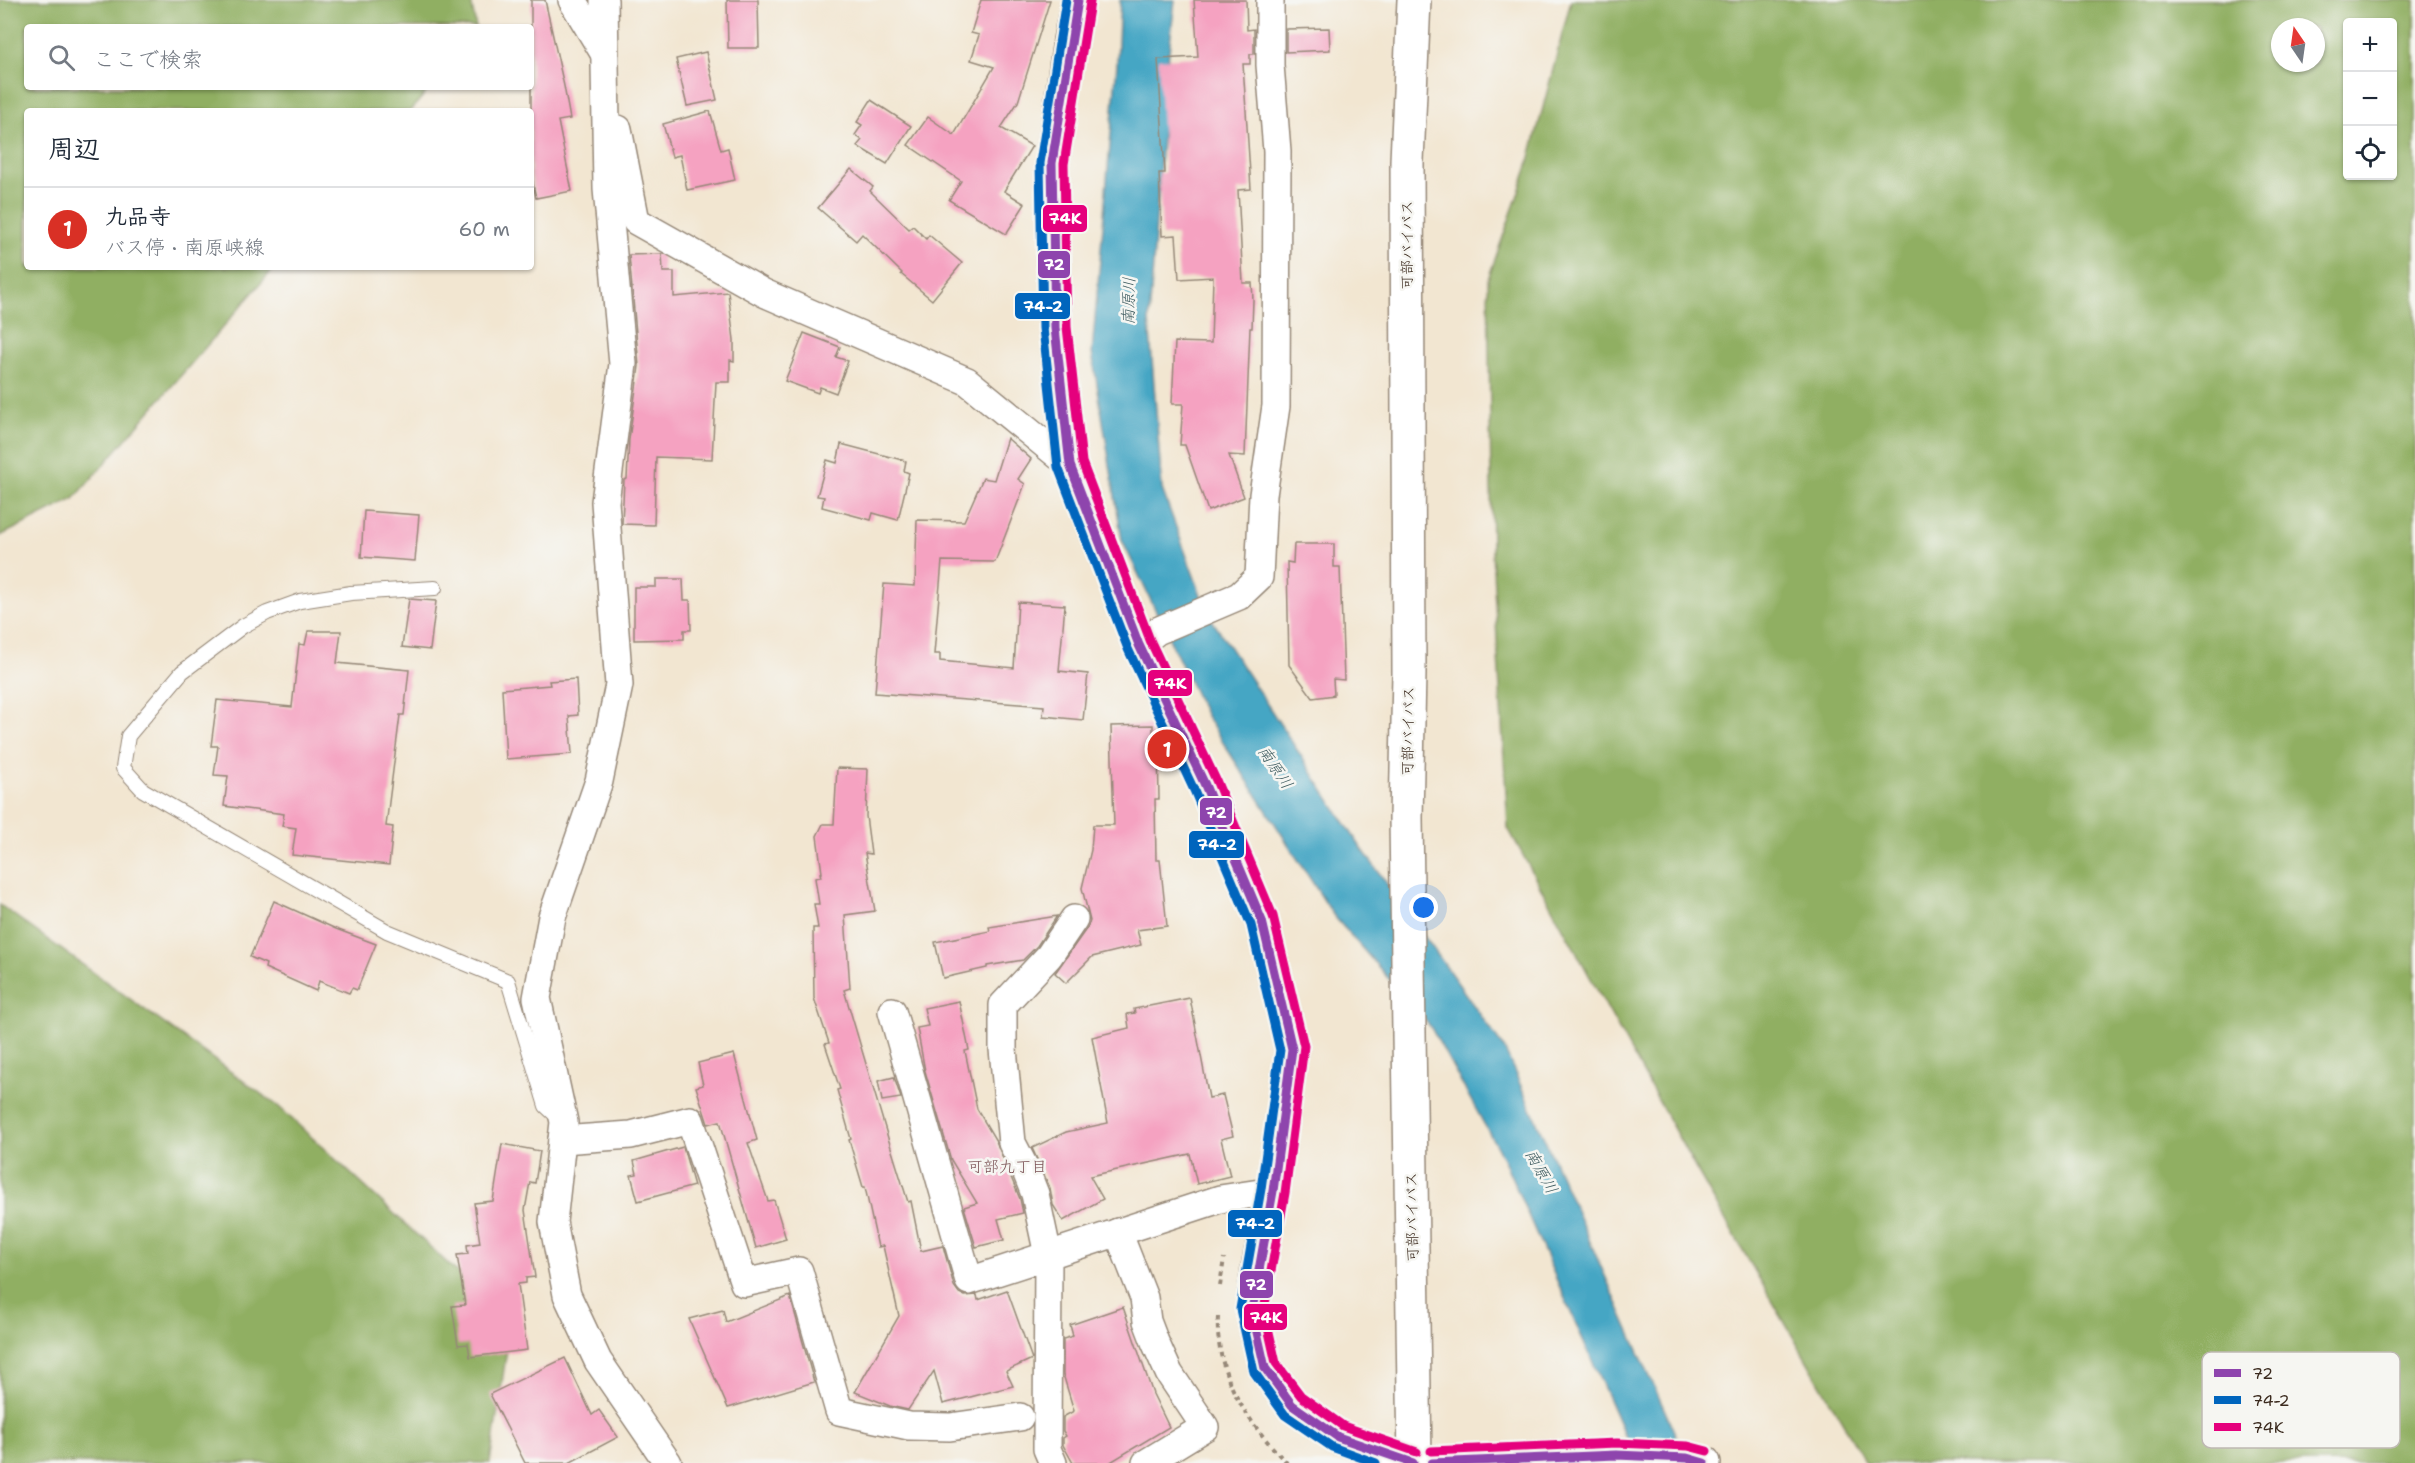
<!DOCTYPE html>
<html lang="ja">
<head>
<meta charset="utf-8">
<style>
	body { margin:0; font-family:"Shantell Sans","Klee One",sans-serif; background:#f2f2f3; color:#1f2937 }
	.controls { position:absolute; right:18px; top:18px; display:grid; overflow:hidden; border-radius:6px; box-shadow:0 2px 4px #0004 }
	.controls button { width:54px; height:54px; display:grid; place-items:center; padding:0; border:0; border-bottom:2px solid #e0e1e3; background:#fff; color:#1f2937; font:30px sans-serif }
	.compass { position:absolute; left:2271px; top:18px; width:54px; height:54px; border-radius:50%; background:#fff; box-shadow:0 2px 4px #0004; rotate:347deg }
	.you { position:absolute; left:1424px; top:908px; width:21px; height:21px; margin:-15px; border:4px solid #fff; border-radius:50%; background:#1a73e8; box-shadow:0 0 0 9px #1a73e833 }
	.badge { display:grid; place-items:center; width:39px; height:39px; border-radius:50%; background:#d93025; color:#fff; font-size:20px; font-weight:700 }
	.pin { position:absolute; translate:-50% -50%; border:3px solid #fff; box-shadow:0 2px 6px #0006 }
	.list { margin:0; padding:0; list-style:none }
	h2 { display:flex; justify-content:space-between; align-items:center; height:78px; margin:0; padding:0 24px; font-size:26px }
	h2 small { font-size:20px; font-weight:400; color:#747a83 }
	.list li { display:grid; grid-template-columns:39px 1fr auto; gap:18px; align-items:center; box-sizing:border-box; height:84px; padding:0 24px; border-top:2px solid #e0e1e3 }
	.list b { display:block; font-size:22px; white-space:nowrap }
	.list p { margin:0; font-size:20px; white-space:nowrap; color:#747a83 }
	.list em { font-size:20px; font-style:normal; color:#747a83 }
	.icon { flex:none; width:33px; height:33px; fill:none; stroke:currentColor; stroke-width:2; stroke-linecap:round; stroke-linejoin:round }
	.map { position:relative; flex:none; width:2415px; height:1463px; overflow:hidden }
	.search { position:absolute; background:#fff; box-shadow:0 2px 4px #0004; left:24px; top:24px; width:510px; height:66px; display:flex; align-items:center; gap:15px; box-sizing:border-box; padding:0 21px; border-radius:6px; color:#747a83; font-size:22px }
	.panel { position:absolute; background:#fff; box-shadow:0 2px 4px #0004; left:24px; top:108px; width:510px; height:162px; border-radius:6px }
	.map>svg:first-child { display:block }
	.forest { fill:#90af62; stroke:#666c40; stroke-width:1.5; fill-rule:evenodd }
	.water { fill:#44a6c4; stroke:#406871; stroke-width:1.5 }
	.building { fill:#f5a2c1 }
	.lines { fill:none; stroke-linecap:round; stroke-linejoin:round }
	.lane-casing { stroke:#968878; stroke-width:16 }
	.street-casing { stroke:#968878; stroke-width:30 }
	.secondary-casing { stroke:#968878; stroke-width:36 }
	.highway-casing { stroke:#968878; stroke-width:36 }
	.path { stroke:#968878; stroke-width:4; stroke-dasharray:4.5 4.5; stroke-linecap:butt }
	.lane { stroke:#fff; stroke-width:14 }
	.street { stroke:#fff; stroke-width:27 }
	.secondary { stroke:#fff; stroke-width:33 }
	.highway { stroke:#fff; stroke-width:33 }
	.bus-1-casing { stroke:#f6f6f2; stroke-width:14 }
	.bus-2-casing { stroke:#f6f6f2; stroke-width:14 }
	.bus-3-casing { stroke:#f6f6f2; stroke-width:14 }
	.bus-1 { stroke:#8e44ad; stroke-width:9 }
	.bus-2 { stroke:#0065bd; stroke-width:9 }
	.bus-3 { stroke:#e5007d; stroke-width:9 }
	.labels { text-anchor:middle; stroke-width:5; stroke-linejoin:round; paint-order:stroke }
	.street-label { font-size:15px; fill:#3b2a1e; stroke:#f6f6f2 }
	.water-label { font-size:16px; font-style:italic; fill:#3f5c60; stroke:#f6f6f2 }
	.neighbourhood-label { font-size:16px; fill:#7c5457; stroke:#f6f6f2 }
	.key { fill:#f6f6f2; stroke:#beb9b2; stroke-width:1.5 }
	.key-label { font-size:16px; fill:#3b2a1e }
	.line-badge { stroke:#f6f6f2; stroke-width:2 }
	.badge-label { font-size:16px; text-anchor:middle; font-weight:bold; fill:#fff }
</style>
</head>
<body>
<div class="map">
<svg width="2415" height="1463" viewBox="0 0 2415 1463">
	<rect width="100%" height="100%" fill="#f6f6f2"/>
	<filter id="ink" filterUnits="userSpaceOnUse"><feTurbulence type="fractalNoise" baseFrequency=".0167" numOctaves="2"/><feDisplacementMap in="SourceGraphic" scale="12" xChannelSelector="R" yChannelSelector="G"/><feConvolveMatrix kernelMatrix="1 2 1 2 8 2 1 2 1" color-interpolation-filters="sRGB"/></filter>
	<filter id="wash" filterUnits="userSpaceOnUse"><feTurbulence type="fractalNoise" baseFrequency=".008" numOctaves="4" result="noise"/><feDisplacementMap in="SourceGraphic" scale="24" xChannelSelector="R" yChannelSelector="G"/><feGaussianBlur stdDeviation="1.35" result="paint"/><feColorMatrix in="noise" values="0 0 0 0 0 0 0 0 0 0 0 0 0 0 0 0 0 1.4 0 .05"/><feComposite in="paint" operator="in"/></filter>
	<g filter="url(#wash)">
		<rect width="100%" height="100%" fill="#f2e6d1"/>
		<!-- forest -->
		<g class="forest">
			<polygon points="0,0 471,0 476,27 27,27 27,87 431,87 410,111 27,111 27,267 275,267 74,499 0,536"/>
			<path d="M1571,0h844v1463h-549l-169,-292 -189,-343 -16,-276 -4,-273 39,-110zM2348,22h44v154h-44zM2280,27h36v36h-36z"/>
			<polygon points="0,905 278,1106 511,1322 490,1463 0,1463"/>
		</g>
		<!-- water -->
		<polygon class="water" points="1120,0 1175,0 1167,69 1149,320 1162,489 1208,614 1360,846 1504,1048 1688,1463 1637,1463 1504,1160 1430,1026 1334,916 1206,716 1122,540 1092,353 1117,64"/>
		<g id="blocks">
			<!-- building -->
			<g class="building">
				<polygon points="531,0 545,0 564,86 570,119 558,121 572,191 536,198 531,174"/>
				<polygon points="727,0 758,0 759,48 728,48"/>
				<polygon points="981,0 1050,0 1018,102 1001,128 1032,146 1004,191 1025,204 1006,234 949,200 961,181 908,145 928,117 954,135 994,67 971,60 979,35 971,33"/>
				<polygon points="1194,0 1246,0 1247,30 1254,29 1254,54 1250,54 1250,64 1243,64 1251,189 1238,190 1243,283 1252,283 1253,300 1252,328 1250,328 1245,456 1229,455 1244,497 1208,511 1185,445 1180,445 1183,404 1172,404 1175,342 1211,343 1213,277 1179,279 1176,235 1162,236 1159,173 1165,173 1158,59 1198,57"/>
				<polygon points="1329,28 1330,50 1286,52 1286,29"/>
				<polygon points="706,52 717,100 687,106 676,59"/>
				<polygon points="871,100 911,126 887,164 857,146 862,140 855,135 862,125 857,122"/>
				<polygon points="710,111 721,150 728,148 735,180 687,190 680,155 672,157 663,124"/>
				<polygon points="851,169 873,187 870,191 909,229 913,226 926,239 929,235 962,263 932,300 901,274 902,273 862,234 856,241 818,208"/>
				<polygon points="662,254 663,272 674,272 674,297 728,292 734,340 734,361 730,360 730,382 716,382 712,459 656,457 654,525 622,524 624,480 627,479 629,440 639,366 629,255"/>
				<polygon points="804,333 840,347 836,357 848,361 836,393 820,387 818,393 785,381"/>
				<polygon points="1007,438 1031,459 1018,479 1025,484 995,562 942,561 934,654 940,654 940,661 1014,668 1018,602 1065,605 1059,671 1088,674 1083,720 1043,716 1044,706 875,693 884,584 915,586 917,520 964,521 983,478 994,480"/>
				<polygon points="841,444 906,461 904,471 909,473 898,520 873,513 871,520 822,507 824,497 817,496 827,460 837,463"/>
				<polygon points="364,511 419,515 415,561 361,557"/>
				<polygon points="1294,544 1334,544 1334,567 1340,567 1344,680 1333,679 1334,695 1313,698 1289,665 1287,562 1293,563"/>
				<polygon points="656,579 683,579 684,600 690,600 691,630 684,630 684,639 634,640 634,587 656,587"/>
				<polygon points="409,599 436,601 430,650 402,647"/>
				<polygon points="308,631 341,631 337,663 409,670 404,715 400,715 386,826 393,827 389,865 292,855 296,828 282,826 284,814 224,806 228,776 214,775 218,746 211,746 217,700 292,707 299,644 305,645"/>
				<polygon points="576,679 578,715 569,716 572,754 506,759 502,689 550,685 549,681"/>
				<polygon points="1153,725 1153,745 1158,745 1159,799 1155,799 1156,860 1160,860 1167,926 1137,930 1141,945 1092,957 1066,983 1055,973 1087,928 1090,921 1082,888 1091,850 1093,825 1114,825 1111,726"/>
				<polygon points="837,768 868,769 866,816 871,854 865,853 875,911 845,915 850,988 844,990 888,1138 908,1202 911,1201 921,1251 943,1246 954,1286 959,1293 965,1296 977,1295 978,1300 1007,1290 1032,1359 1006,1371 1013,1386 943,1404 934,1371 908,1410 890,1406 855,1392 899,1316 883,1246 878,1247 865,1187 863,1187 849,1140 851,1139 837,1090 840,1089 825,1044 829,1043 814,998 813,928 818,928 814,904 819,904 815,878 821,877 820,873 822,873 817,836 823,824 834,824"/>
				<polygon points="274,901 336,929 376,944 357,990 352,988 349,993 319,981 316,991 265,968 266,964 250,957"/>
				<polygon points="1057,916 1037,946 1023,960 987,966 987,968 943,978 935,942 990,931 989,927"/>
				<polygon points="1190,998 1209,1098 1223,1095 1233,1136 1221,1139 1230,1176 1197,1184 1190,1154 1090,1176 1103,1199 1063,1221 1053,1205 1050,1188 1032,1148 1066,1132 1108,1123 1092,1037 1129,1028 1127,1014 1135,1013 1134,1009"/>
				<polygon points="959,1001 969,1050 965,1051 977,1109 996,1141 1020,1199 1023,1213 998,1219 1004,1240 976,1247 964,1207 977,1203 951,1160 925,1071 917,1028 928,1026 924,1008"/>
				<polygon points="734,1054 757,1140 748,1143 768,1201 774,1200 786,1239 756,1248 720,1121 708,1124 696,1087 703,1085 698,1063"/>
				<polygon points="894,1077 901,1098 882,1101 878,1081"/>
				<polygon points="502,1144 540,1151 535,1183 530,1182 525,1210 535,1277 526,1278 526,1283 518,1284 527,1350 470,1357 468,1344 458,1345 452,1306 465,1305 457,1255 468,1254 467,1245 480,1243 474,1203 493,1201"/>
				<polygon points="683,1147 694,1186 638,1201 631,1175 637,1174 634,1161"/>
				<polygon points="790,1296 814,1382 728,1408 689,1319 723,1310 726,1322"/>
				<polygon points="1123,1307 1153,1394 1169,1427 1109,1463 1073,1463 1063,1445 1063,1438 1066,1436 1063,1431 1063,1417 1074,1411 1063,1374 1063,1339 1073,1336 1070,1325"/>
				<polygon points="565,1358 592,1415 599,1410 618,1437 569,1463 525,1463 490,1394"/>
			</g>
		</g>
	</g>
	<g filter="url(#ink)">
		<use href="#blocks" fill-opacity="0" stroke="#968878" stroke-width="1.5"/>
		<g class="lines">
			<!-- lane casing -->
			<g class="lane-casing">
				<polyline id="lane" points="435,588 351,593 300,601 267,613 243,626 182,672 128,736 123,768 143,790 387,931 508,981 546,1106 559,1118"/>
			</g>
			<!-- street casing -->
			<g class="street-casing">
				<g id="street">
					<polyline points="572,0 604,53"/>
					<polyline points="604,0 607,189 623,364 605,502 619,685 599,781 552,917 537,998 564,1122 553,1222 567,1295 598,1361 668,1463"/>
					<polyline points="618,129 636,221 764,293 967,381 1070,465"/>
					<polyline points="1139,645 1157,631 1239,596 1259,577 1263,495 1276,406 1277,151 1270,65 1270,0"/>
					<polyline points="892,1011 969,1281 1220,1199 1273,1191"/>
					<polyline points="562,1140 631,1135 690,1120 744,1283 799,1271 839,1411 909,1426 950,1427 1020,1417"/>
					<polyline points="1118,1232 1144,1298 1147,1321 1155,1342 1169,1373 1205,1427 1146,1463"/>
					<polyline points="1053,1463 1047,1449 1048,1255 1035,1194 1024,1166 1012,1143 1003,1049 1003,1005 1049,956 1074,919"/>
				</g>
			</g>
			<!-- secondary casing -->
			<g class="secondary-casing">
				<g id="secondary">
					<polyline points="1078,0 1070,40 1052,163 1055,328 1070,465 1139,645 1205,785 1262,921 1292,1049 1273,1191 1258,1268 1252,1310 1265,1368 1292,1405 1338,1437 1413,1463"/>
					<polyline points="1432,1463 1616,1455 1687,1458 1704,1463"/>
				</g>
			</g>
			<!-- highway casing -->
			<g class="highway-casing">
				<polyline id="highway" points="1414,0 1407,161 1409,673 1406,818 1415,1463"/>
			</g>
			<!-- path -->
			<g class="path">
				<polyline points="1220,1286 1224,1258"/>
				<path d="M1218,1317c-3,59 30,106 69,146"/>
			</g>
			<!-- lane -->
			<use href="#lane" class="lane"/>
			<!-- street -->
			<use href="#street" class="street"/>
			<!-- secondary -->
			<use href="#secondary" class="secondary"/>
			<!-- highway -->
			<use href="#highway" class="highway"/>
			<!-- bus-1 casing -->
			<g class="bus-1-casing">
				<g id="bus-1">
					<polyline points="1078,0 1052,163 1055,328 1070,465 1139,645 1205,785 1262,921 1292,1049 1273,1191 1252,1310 1265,1368 1292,1405 1338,1437 1413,1463"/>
					<polyline points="1432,1463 1616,1455 1687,1458 1704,1463"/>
				</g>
			</g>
			<!-- bus-2 casing -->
			<g class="bus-2-casing">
				<polyline id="bus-2" points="1066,0 1040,163 1043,328 1058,467 1128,649 1194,790 1251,925 1280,1050 1261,1189 1240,1309 1254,1372 1285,1415 1332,1447 1376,1463"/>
			</g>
			<!-- bus-3 casing -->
			<g class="bus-3-casing">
				<g id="bus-3">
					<polyline points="1090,2 1064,164 1067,327 1082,462 1150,640 1216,780 1273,916 1304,1046 1285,1193 1264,1310 1276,1363 1301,1396 1343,1426 1417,1452"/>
					<polyline points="1431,1451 1617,1443 1688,1446 1707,1451"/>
				</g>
			</g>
			<!-- bus-1 -->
			<use href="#bus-1" class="bus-1"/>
			<!-- bus-2 -->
			<use href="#bus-2" class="bus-2"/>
			<!-- bus-3 -->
			<use href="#bus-3" class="bus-3"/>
		</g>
	</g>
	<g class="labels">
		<!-- street labels -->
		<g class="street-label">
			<text transform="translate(1407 245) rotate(-90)" y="5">可部バイパス</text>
			<text transform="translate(1408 731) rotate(-89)" y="5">可部バイパス</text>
			<text transform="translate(1412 1217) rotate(-91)" y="5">可部バイパス</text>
		</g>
		<!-- water labels -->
		<g class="water-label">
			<text transform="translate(1128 301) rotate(-89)" y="6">南原川</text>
			<text transform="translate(1276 767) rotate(56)" y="6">南原川</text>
			<text transform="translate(1542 1171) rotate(61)" y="6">南原川</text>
		</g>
		<!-- neighbourhood labels -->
		<g class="neighbourhood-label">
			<text x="1007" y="1172">可部九丁目</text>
		</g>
	</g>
	<!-- legend -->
	<rect x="2202" y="1352" width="198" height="96" rx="9" class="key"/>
	<rect x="2214" y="1369" width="27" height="8" fill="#8e44ad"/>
	<rect x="2214" y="1396" width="27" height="8" fill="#0065bd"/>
	<rect x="2214" y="1423" width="27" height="8" fill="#e5007d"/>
	<g class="key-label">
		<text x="2252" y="1379">72</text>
		<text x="2252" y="1406">74-2</text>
		<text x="2252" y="1433">74K</text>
	</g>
	<g class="line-badge">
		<rect x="1042" y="204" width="46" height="29" rx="6" fill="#e5007d"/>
		<rect x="1037" y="250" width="34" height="29" rx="6" fill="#8e44ad"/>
		<rect x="1014" y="292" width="57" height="28" rx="6" fill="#0065bd"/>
		<rect x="1147" y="669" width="46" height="28" rx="6" fill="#e5007d"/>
		<rect x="1199" y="797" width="34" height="29" rx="6" fill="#8e44ad"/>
		<rect x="1188" y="830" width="57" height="29" rx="6" fill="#0065bd"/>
		<rect x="1227" y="1209" width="56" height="29" rx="6" fill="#0065bd"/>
		<rect x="1239" y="1270" width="35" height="29" rx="6" fill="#8e44ad"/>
		<rect x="1243" y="1303" width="45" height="28" rx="6" fill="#e5007d"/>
	</g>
	<g class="badge-label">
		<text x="1065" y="224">74K</text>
		<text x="1054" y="270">72</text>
		<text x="1043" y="312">74-2</text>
		<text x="1170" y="689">74K</text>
		<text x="1216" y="818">72</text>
		<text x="1217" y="850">74-2</text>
		<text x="1255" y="1229">74-2</text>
		<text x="1256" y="1290">72</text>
		<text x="1266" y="1323">74K</text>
	</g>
</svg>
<div class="controls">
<button>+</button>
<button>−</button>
<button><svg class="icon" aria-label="locate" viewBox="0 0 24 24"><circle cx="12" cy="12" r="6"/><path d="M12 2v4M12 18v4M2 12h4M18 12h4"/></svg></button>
</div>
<svg class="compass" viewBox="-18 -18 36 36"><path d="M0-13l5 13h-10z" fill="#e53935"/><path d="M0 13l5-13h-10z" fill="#747a83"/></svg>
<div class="you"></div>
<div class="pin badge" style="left:1167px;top:749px">1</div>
<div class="search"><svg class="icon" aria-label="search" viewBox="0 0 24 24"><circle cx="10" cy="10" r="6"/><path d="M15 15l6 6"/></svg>ここで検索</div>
<section class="panel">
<h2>周辺<small></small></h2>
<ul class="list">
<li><span class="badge">1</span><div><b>九品寺</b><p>バス停 · 南原峡線</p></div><em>60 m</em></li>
</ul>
</section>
</div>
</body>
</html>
